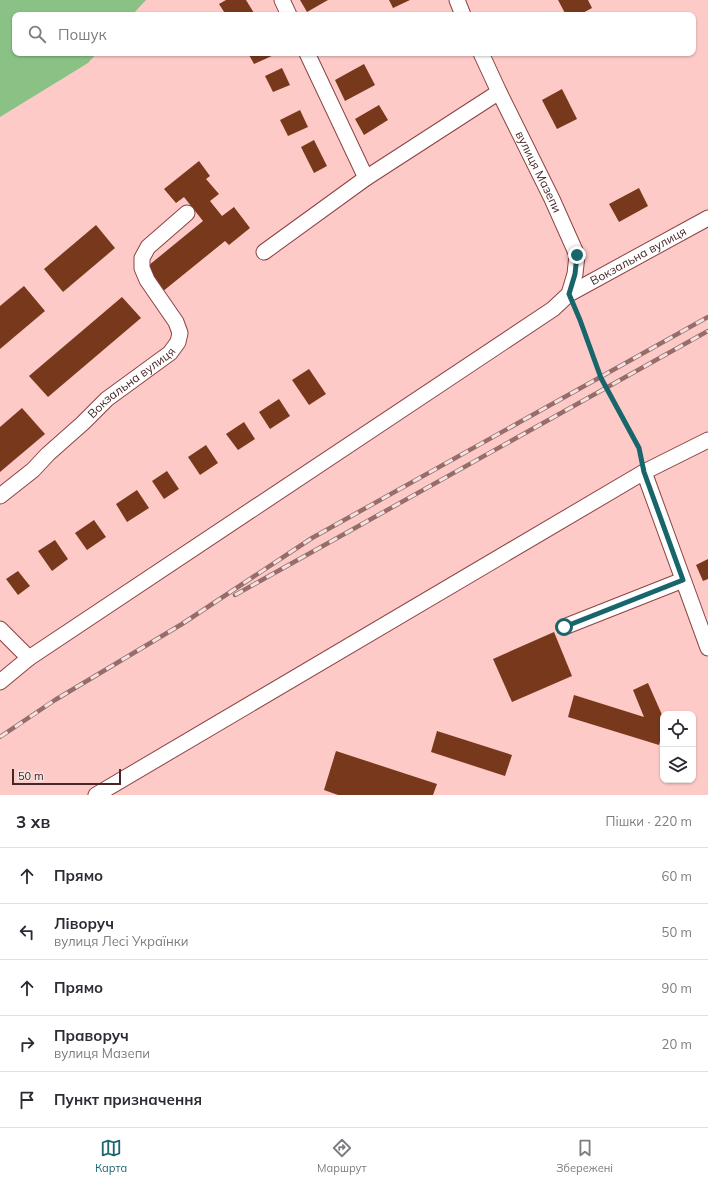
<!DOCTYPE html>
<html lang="uk">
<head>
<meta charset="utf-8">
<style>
	body { margin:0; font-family:Mulish,sans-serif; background:#f2f2f3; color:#2b2b33 }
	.controls { position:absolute; right:12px; bottom:12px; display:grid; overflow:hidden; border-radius:8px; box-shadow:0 1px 3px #0004 }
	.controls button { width:36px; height:36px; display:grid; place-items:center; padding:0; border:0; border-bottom:1px solid #e1e1e2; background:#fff; color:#2b2b33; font:20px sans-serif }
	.scale { position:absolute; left:12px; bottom:10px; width:109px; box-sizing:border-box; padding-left:4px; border:2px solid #472726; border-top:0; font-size:11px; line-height:14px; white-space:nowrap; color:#472726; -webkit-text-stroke:3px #f3e1e0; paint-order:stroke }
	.stop { position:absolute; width:12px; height:12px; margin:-9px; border:3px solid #18666c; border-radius:50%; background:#fff }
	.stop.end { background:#18666c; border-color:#fff; box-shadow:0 1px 4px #0008 }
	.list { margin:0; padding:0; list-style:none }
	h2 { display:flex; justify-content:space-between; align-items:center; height:52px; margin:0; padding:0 16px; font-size:17px }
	h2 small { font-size:13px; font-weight:400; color:#7c7c81 }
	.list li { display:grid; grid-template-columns:26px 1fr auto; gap:12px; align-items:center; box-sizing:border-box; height:56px; padding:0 16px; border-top:1px solid #e1e1e2 }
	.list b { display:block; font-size:15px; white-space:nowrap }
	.list p { margin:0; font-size:13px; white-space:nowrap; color:#7c7c81 }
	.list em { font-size:13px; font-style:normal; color:#7c7c81 }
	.icon { flex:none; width:22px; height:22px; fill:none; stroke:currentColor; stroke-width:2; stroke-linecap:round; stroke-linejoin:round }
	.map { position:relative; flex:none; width:708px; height:795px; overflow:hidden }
	.search { position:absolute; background:#fff; box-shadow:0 1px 3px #0004; left:12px; right:12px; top:12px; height:44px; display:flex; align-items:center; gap:10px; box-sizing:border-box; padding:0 14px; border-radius:8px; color:#7c7c81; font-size:15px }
	.sheet { height:332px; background:#fff }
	nav { display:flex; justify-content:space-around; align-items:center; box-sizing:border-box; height:56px; border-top:1px solid #e1e1e2; background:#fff; font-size:11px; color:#7c7c81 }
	nav a { display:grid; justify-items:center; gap:2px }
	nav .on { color:#18666c }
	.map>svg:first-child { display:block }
	.green { fill:#8ac286 }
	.building { fill:#77381c }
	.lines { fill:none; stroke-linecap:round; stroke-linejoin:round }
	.minor-casing { stroke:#8b4342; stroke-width:17 }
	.path { stroke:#b18583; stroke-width:2.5; stroke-dasharray:1 3; stroke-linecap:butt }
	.minor { stroke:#fff; stroke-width:15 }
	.rail-casing { stroke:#956d6b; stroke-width:4.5 }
	.rail { stroke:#f3e1e0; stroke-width:3; stroke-dasharray:9; stroke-linecap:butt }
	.route { stroke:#18666c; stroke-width:5 }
	.labels { text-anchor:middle; stroke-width:4; stroke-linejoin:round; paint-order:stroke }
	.street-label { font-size:12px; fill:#472726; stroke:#f3e1e0 }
</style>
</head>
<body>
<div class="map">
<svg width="708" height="795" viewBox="0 0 708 795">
	<rect width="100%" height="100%" fill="#fecac7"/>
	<!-- green -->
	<polygon class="green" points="0,0 146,0 132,15 15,15 15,53 97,53 88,63 0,117"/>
	<!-- building -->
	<g class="building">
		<polygon points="226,0 246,0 254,13 250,15 226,15 219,4"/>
		<polygon points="300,0 328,0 307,12"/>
		<polygon points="389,0 410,0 393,8"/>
		<polygon points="558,0 588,0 592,8 579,15 566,15"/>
		<polygon points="248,53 274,53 274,55 254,64"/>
		<polygon points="364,64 375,85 345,101 335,80"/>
		<polygon points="282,68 290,85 273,92 265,76"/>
		<polygon points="562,89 577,119 557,129 542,100"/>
		<polygon points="379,105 388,120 364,135 355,119"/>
		<polygon points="300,110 308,127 288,136 280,120"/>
		<polygon points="314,140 327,166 314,173 301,147"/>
		<polygon points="199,161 210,176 206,179 219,194 210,201 222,216 234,207 250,228 229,245 225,241 162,292 143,270 203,221 184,197 176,203 164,189"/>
		<polygon points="639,188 648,206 619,222 609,204"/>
		<polygon points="96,225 115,248 63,292 44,269"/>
		<polygon points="24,286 45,311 0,349 0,306"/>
		<polygon points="122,297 141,318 48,397 29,376"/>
		<polygon points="309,369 326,394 309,405 292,380"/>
		<polygon points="279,399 290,416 270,429 259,412"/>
		<polygon points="22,408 45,434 0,472 0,427"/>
		<polygon points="244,422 255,439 238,450 226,434"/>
		<polygon points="206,445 218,463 200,475 188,457"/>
		<polygon points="167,471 179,489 164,499 152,481"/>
		<polygon points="137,490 149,508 127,522 116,504"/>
		<polygon points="94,520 106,537 87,550 75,533"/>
		<polygon points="55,540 68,559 52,571 38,551"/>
		<polygon points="708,559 708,579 703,581 696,565"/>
		<polygon points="18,571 30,586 18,595 6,579"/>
		<polygon points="554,632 572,676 512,702 493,659"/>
		<polygon points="648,683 663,717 663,731 659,745 568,717 574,695 644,717 633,690"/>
		<polygon points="437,731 512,755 505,776 431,752"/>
		<polygon points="336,751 437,784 433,795 338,795 324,790"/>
	</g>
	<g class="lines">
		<!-- minor casing -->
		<g class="minor-casing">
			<g id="minor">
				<polyline points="282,0 289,15"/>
				<polyline points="457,0 463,15"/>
				<polyline points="307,53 366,178"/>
				<path id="s1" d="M481,53l18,39 53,107 25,56 -2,19 -6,20"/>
				<polyline points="264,252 366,178 499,92"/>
				<polyline points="644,472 708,648"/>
				<path id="s2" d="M0,496l33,-26 15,-16 35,-31 24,-24 63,-46 8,-11 2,-9 -4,-11 -29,-42 -5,-12v-10l6,-11 39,-34"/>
				<polyline points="564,627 683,580"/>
				<polyline points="0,629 29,658"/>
				<path id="s3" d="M0,682l29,-24 524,-349 16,-15 139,-76"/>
				<polyline points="96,795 644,472 708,440"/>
			</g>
		</g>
		<!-- path -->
		<polyline class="path" points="575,307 601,377 634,438 639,448 641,457"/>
		<!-- minor -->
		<use href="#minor" class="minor"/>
		<!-- rail casing -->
		<g class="rail-casing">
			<g id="rail">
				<polyline points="235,595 708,331"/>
				<polyline points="0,737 55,700 182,624 312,538 708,317"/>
			</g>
		</g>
		<!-- rail -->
		<use href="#rail" class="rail"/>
	</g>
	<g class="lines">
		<!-- route -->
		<polyline class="route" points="564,627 683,580 644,472 639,448 601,378 580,320 569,294 575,274 577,255"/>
	</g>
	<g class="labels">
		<!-- street labels -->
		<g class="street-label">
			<text dy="4" stroke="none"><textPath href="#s1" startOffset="132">вулиця Мазепи</textPath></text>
			<text dy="4" stroke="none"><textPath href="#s3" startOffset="768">Вокзальна вулиця</textPath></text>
			<text dy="4" stroke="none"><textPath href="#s2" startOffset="174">Вокзальна вулиця</textPath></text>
		</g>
	</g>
</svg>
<div class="controls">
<button><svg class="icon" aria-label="locate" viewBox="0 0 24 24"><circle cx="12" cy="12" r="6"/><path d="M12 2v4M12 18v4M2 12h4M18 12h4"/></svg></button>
<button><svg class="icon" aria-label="layers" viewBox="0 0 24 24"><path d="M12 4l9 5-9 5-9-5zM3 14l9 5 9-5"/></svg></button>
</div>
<div class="scale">50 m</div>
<div class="stop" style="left:564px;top:627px"></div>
<div class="stop end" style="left:577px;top:255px"></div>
<div class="search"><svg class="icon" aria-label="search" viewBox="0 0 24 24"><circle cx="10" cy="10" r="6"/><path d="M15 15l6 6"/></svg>Пошук</div>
</div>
<section class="sheet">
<h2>3 хв<small>Пішки · 220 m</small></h2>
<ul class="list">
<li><svg class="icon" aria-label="ahead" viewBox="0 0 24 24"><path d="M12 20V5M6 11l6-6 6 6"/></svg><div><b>Прямо</b></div><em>60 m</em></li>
<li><svg class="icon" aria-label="left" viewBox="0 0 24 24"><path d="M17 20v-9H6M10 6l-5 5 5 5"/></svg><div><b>Ліворуч</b><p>вулиця Лесі Українки</p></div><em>50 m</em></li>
<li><svg class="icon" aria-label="ahead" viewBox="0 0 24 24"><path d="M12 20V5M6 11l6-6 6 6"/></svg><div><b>Прямо</b></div><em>90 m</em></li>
<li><svg class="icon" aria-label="right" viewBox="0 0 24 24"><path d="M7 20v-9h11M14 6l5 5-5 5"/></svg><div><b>Праворуч</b><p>вулиця Мазепи</p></div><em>20 m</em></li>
<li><svg class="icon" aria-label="arrive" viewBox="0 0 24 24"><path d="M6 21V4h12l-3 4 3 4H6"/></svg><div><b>Пункт призначення</b></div></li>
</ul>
</section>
<nav>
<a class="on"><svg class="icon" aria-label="map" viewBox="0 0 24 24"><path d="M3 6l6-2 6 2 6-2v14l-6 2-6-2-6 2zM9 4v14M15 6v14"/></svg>Карта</a>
<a><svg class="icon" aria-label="directions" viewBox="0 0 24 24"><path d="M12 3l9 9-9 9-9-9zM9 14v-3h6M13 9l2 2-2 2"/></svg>Маршрут</a>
<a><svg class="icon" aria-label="saved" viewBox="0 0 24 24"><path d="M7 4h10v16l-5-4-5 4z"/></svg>Збережені</a>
</nav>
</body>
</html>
